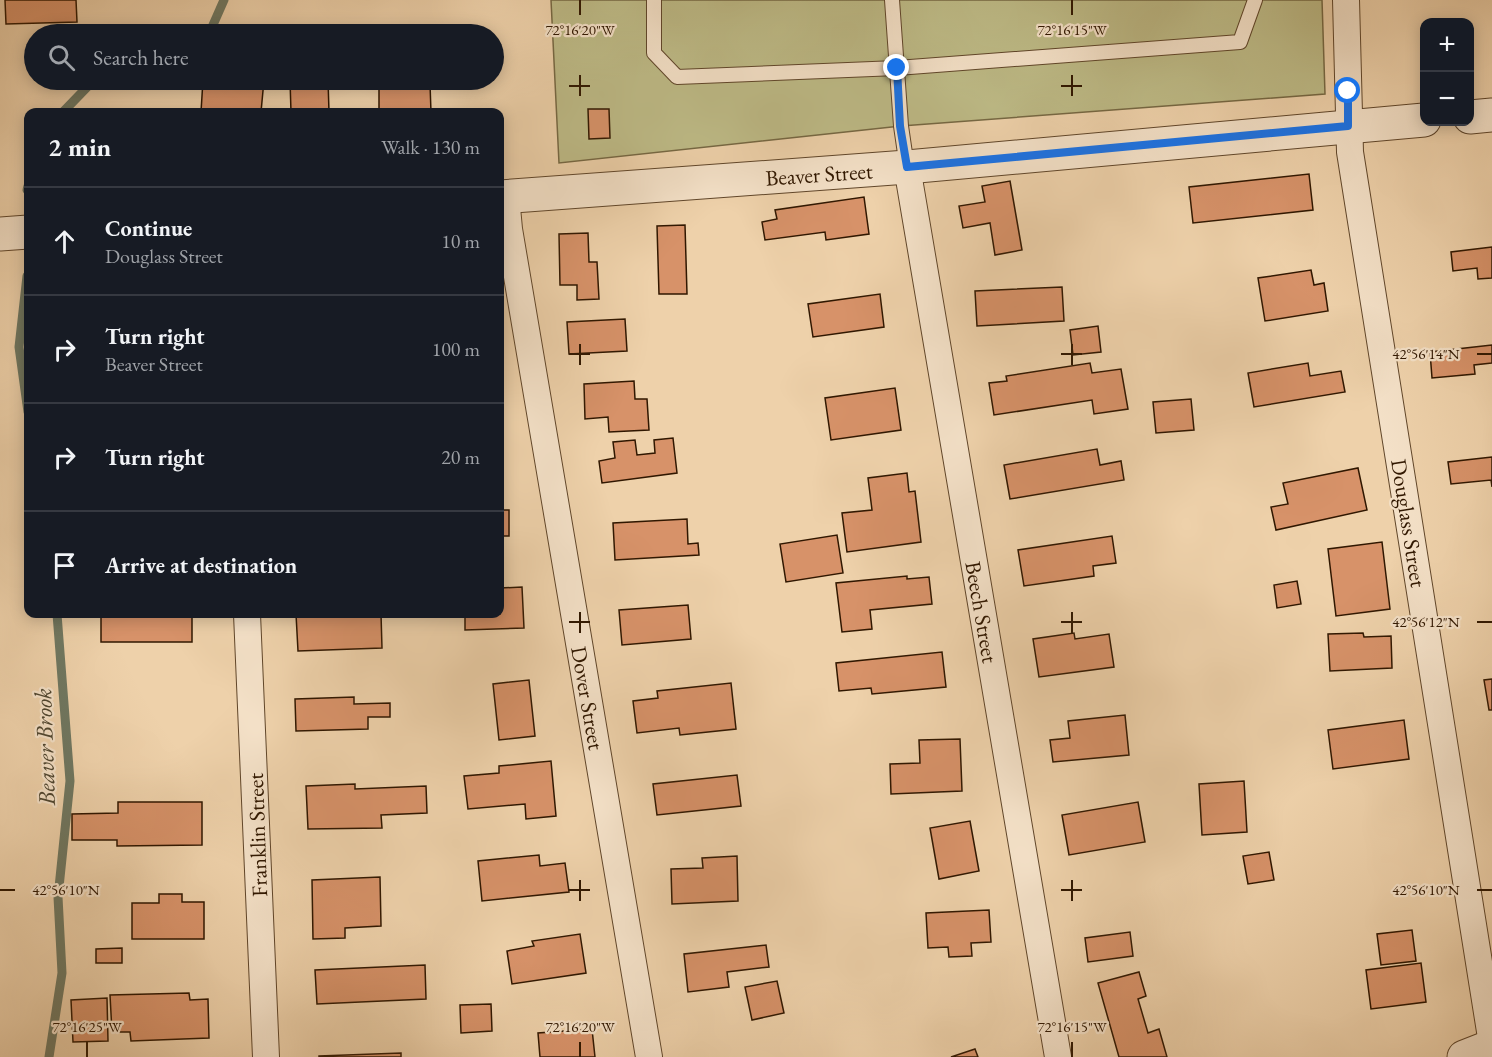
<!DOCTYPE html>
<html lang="en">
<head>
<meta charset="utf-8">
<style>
	body { margin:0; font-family:"EB Garamond",serif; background:#242831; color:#f1f3f6 }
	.controls { position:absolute; right:18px; top:18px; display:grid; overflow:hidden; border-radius:12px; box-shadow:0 3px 15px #0003 }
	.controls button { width:54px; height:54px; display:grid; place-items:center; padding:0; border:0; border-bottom:2px solid #363941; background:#171b24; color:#f1f3f6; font:30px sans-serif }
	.stop { position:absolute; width:18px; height:18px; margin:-14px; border:4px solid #1a73e8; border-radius:50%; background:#fff }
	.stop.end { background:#1a73e8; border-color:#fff; box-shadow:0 2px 6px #0008 }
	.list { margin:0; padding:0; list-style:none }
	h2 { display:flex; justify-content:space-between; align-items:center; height:78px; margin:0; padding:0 24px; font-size:26px }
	h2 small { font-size:20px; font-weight:400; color:#9ea1a6 }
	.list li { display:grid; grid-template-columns:39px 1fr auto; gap:18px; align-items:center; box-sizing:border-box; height:108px; padding:0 24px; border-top:2px solid #363941 }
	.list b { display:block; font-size:22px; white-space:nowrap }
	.list p { margin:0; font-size:20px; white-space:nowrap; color:#9ea1a6 }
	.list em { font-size:20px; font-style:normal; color:#9ea1a6 }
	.icon { flex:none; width:33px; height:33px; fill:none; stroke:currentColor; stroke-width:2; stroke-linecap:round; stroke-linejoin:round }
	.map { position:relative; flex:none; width:1492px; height:1057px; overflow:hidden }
	.search { position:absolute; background:#171b24; box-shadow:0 3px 15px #0003; left:24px; top:24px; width:480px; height:66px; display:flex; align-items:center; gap:15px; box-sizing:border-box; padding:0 21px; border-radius:33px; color:#9ea1a6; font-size:22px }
	.panel { position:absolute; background:#171b24; box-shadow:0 3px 15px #0003; left:24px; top:108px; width:480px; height:510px; border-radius:12px }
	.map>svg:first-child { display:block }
	.green { fill:#bdba86; stroke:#766843; stroke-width:1.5 }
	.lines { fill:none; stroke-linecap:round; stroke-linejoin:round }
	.stream { stroke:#707862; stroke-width:9 }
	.building { fill:#d79269; stroke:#301700; stroke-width:1.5 }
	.service-casing { stroke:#60462a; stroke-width:16 }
	.minor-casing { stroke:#60462a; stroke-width:28 }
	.tertiary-casing { stroke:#60462a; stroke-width:35 }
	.service { stroke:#f4e1c8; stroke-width:14 }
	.minor { stroke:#f4e1c8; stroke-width:26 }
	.tertiary { stroke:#f4e1c8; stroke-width:33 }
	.route { stroke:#1a73e8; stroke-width:8 }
	.ticks { fill:none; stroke:#301700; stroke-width:2 }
	.labels { text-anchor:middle; stroke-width:4.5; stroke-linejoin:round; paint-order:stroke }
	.street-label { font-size:22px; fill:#301700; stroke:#f4e1c8 }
	.water-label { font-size:24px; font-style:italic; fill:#504731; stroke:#f4e1c8 }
	.ticks-label { font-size:15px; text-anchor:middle; fill:#301700; stroke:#f4e1c8; stroke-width:4.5; stroke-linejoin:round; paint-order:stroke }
</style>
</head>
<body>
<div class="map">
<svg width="1492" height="1057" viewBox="0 0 1492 1057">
	<rect width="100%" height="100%" fill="#eed1aa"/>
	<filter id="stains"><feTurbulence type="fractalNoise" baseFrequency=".00333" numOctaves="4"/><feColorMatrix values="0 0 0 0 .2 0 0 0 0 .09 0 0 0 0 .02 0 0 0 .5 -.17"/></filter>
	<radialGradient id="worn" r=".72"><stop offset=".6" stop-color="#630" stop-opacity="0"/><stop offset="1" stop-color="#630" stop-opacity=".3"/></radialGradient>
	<!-- green -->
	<polygon class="green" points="551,0 1322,0 1325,94 901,126 559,163"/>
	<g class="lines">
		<!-- stream -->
		<g class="stream">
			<polyline points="209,34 224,0"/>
			<polyline points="63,112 92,82 160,82 163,80"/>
			<polyline points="27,190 28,186"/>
			<polyline points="27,276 19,347 28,412"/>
			<polyline points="49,1057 62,973 58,897 70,781 57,614"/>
		</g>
	</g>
	<!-- building -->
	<g class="building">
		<polygon points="5,0 76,0 77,22 6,24"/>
		<polygon points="203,80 264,80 261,112 201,112"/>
		<polygon points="290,80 328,80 329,112 291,112"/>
		<polygon points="430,84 431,112 379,112 379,85"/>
		<polygon points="588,109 609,109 610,138 589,139"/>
		<polygon points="1309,174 1313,210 1193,223 1189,187"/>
		<polygon points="1010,181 1022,250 995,255 990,223 963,228 959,206 985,202 982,186"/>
		<polygon points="864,197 869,234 826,240 825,232 765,240 762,222 777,219 775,210"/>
		<polygon points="685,225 687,294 659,294 657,226"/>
		<polygon points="588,233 589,262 597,262 599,299 577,300 577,285 560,285 559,234"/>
		<polygon points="1492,247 1492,278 1478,279 1477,268 1453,271 1451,252"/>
		<polygon points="1311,270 1314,285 1324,283 1328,311 1265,321 1258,278"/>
		<polygon points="1062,287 1064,321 977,326 975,291"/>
		<polygon points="880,294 884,327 813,337 808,304"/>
		<polygon points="625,319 627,351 569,354 567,322"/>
		<polygon points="1098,326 1101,352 1073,355 1070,330"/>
		<polygon points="1492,345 1492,363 1474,365 1475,374 1432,378 1430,352"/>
		<polygon points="1090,363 1092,373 1121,369 1128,409 1094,414 1092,400 994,415 989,383 1007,381 1006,376"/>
		<polygon points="1308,363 1310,376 1341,371 1345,392 1254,407 1248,373"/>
		<polygon points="634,381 635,399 647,399 649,430 609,432 608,417 585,419 584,384"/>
		<polygon points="895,388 901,430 831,440 825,398"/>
		<polygon points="1191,399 1194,430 1156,433 1153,402"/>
		<polygon points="500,415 502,446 500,446"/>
		<polygon points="673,438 677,473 602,483 599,461 615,458 613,442 635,440 637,455 655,453 654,440"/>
		<polygon points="1097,449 1100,465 1121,461 1124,480 1010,499 1004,465"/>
		<polygon points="1492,457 1492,487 1491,480 1451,484 1448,462"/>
		<polygon points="1358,468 1367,510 1276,530 1271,507 1288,504 1283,483"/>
		<polygon points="907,473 909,492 915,491 921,542 847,552 842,513 872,510 868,478"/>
		<rect x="500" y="510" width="9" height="26"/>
		<polygon points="687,519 688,544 698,543 699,555 615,560 613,523"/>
		<polygon points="837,535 843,573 786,582 780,544"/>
		<polygon points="1112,536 1116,563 1093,566 1094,576 1024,586 1018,550"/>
		<polygon points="1382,542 1390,609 1336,616 1328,549"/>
		<polygon points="907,576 907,579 929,577 932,604 870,610 872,629 842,632 836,583"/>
		<polygon points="1297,581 1301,604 1277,608 1274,585"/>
		<polygon points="522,587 524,628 465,630 465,614 500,614 500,588"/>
		<polygon points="688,605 691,639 622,645 619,610"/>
		<rect x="101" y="614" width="91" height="28"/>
		<polygon points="296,614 381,614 382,648 298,651"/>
		<polygon points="1074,633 1075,639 1109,634 1114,667 1039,677 1033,639"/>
		<polygon points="1363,633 1364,637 1391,636 1392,668 1330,671 1328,634"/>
		<polygon points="942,652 946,687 872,694 871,688 839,691 836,663"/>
		<polygon points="1492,679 1492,710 1489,710 1484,680"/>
		<polygon points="529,680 535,736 499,740 493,684"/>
		<polygon points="731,683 736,729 680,735 679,728 637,733 633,701 658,698 657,691"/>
		<polygon points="354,697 354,704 390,703 390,717 368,717 368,729 296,731 295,699"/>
		<polygon points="1125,715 1129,755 1053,762 1050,740 1070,738 1068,721"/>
		<polygon points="1404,720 1409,759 1333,769 1328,730"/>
		<polygon points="960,739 962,791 891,794 890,764 920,763 919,740"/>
		<polygon points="551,761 556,816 526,819 525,804 468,809 464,776 499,773 499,766"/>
		<polygon points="737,775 741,806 657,815 653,784"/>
		<polygon points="1244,781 1247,832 1202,835 1199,784"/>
		<polygon points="355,784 355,789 426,786 427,813 381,815 382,828 308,829 306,786"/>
		<polygon points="118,802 202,802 202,845 117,846 117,840 72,840 72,814 118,813"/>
		<polygon points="1138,802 1145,842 1069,855 1062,815"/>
		<polygon points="970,821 979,871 939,879 930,828"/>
		<polygon points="1269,852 1274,880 1248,884 1243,856"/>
		<polygon points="539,855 540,866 565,863 569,892 482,901 478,861"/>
		<polygon points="737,856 738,901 672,904 671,869 703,868 702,858"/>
		<polygon points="380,877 381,926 345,928 345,938 313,939 312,880"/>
		<polygon points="159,894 182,894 182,902 204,902 204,939 132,939 132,903 159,903"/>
		<polygon points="989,910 991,942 971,943 972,956 949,957 948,947 928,948 926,913"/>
		<polygon points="1412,930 1416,961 1381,965 1377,934"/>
		<polygon points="1130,932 1133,956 1088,962 1085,938"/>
		<polygon points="580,934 586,973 512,984 507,951 534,946 532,941"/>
		<polygon points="766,945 769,967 727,972 729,987 688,992 684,954"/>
		<polygon points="122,948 122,963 96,963 96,949"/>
		<polygon points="1421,963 1426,1002 1371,1009 1366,970"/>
		<polygon points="425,965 426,999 317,1004 315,970"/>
		<polygon points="1139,972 1146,996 1138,999 1148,1033 1159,1029 1167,1057 1119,1057 1098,983"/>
		<polygon points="777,981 784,1013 752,1020 745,987"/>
		<polygon points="189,993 190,1000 208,999 209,1038 131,1041 130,1032 112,1032 110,995"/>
		<polygon points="107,998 108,1041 73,1042 71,1000"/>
		<polygon points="491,1004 492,1031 461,1033 460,1005"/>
		<polygon points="592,1029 595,1057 540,1057 538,1033"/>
		<polygon points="975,1049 978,1057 951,1057"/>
		<polygon points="401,1053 401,1057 319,1057 319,1056"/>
	</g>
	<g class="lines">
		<!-- service casing -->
		<g class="service-casing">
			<g id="service">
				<polyline points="654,0 654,53 677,77 897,68 1240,42 1255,0"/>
				<polyline points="892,0 901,126 907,167"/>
			</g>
		</g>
		<!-- minor casing -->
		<g class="minor-casing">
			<g id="minor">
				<polyline points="1346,0 1350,152 1492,1044"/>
				<polyline points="907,167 1058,1057"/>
				<polyline points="506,197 509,229 649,1057"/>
				<polyline points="247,614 266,1057"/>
			</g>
		</g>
		<!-- tertiary casing -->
		<g class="tertiary-casing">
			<g id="tertiary">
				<polyline points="1470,117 1492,115"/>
				<polyline points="500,197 907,167 1424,120"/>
				<polyline points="0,234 28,232"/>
				<polyline points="1464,1057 1492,1046"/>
			</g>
		</g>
		<!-- service -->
		<use href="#service" class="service"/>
		<!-- minor -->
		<use href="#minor" class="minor"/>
		<!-- tertiary -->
		<use href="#tertiary" class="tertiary"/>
	</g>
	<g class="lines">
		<!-- route -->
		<polyline class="route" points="897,68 900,126 907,167 1348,126 1348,91"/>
	</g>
	<!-- ticks -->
	<path class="ticks" d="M580,0v15M1072,0v15M580,75v21M1072,75v21M569,86h21M1061,86h21M580,344v21M1072,344v21M569,354h21M1061,354h21M1477,354h15M580,612v21M1072,612v21M569,622h21M1061,622h21M1477,622h15M580,880v21M1072,880v21M0,890h15M569,890h21M1061,890h21M1477,890h15M87,1042v15M580,1042v15M1072,1042v15"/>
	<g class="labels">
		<!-- street labels -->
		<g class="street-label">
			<text transform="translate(819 174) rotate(-4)" y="8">Beaver Street</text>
			<text transform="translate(1409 523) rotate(81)" y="8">Douglass Street</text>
			<text transform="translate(982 612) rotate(80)" y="8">Beech Street</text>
			<text transform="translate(588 698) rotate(80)" y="8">Dover Street</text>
			<text transform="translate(257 835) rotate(-92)" y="8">Franklin Street</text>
		</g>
		<!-- water labels -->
		<g class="water-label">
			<text transform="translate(45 747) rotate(-92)" y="8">Beaver Brook</text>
		</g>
	</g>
	<g class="ticks-label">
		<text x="580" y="35">72°16'20"W</text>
		<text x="1072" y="35">72°16'15"W</text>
		<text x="1426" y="359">42°56'14"N</text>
		<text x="1426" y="627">42°56'12"N</text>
		<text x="66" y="895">42°56'10"N</text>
		<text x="1426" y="895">42°56'10"N</text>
		<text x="87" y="1032">72°16'25"W</text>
		<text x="580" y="1032">72°16'20"W</text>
		<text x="1072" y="1032">72°16'15"W</text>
	</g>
	<rect width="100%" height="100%" filter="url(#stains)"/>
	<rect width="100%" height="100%" fill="url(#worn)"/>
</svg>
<div class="controls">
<button>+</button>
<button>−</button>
</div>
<div class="stop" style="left:1348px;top:91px"></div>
<div class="stop end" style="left:897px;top:68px"></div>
<div class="search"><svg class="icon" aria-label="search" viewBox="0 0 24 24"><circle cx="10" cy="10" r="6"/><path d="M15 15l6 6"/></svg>Search here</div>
<section class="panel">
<h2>2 min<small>Walk · 130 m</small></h2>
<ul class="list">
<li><svg class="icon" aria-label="ahead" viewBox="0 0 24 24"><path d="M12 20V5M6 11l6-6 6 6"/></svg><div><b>Continue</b><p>Douglass Street</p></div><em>10 m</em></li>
<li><svg class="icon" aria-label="right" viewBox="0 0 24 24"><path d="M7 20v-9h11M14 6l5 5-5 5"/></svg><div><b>Turn right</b><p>Beaver Street</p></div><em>100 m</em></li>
<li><svg class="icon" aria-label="right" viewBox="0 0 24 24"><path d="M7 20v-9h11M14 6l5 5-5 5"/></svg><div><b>Turn right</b></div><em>20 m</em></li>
<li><svg class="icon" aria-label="arrive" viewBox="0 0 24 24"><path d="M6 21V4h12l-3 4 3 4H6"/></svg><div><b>Arrive at destination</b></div></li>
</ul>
</section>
</div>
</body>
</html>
